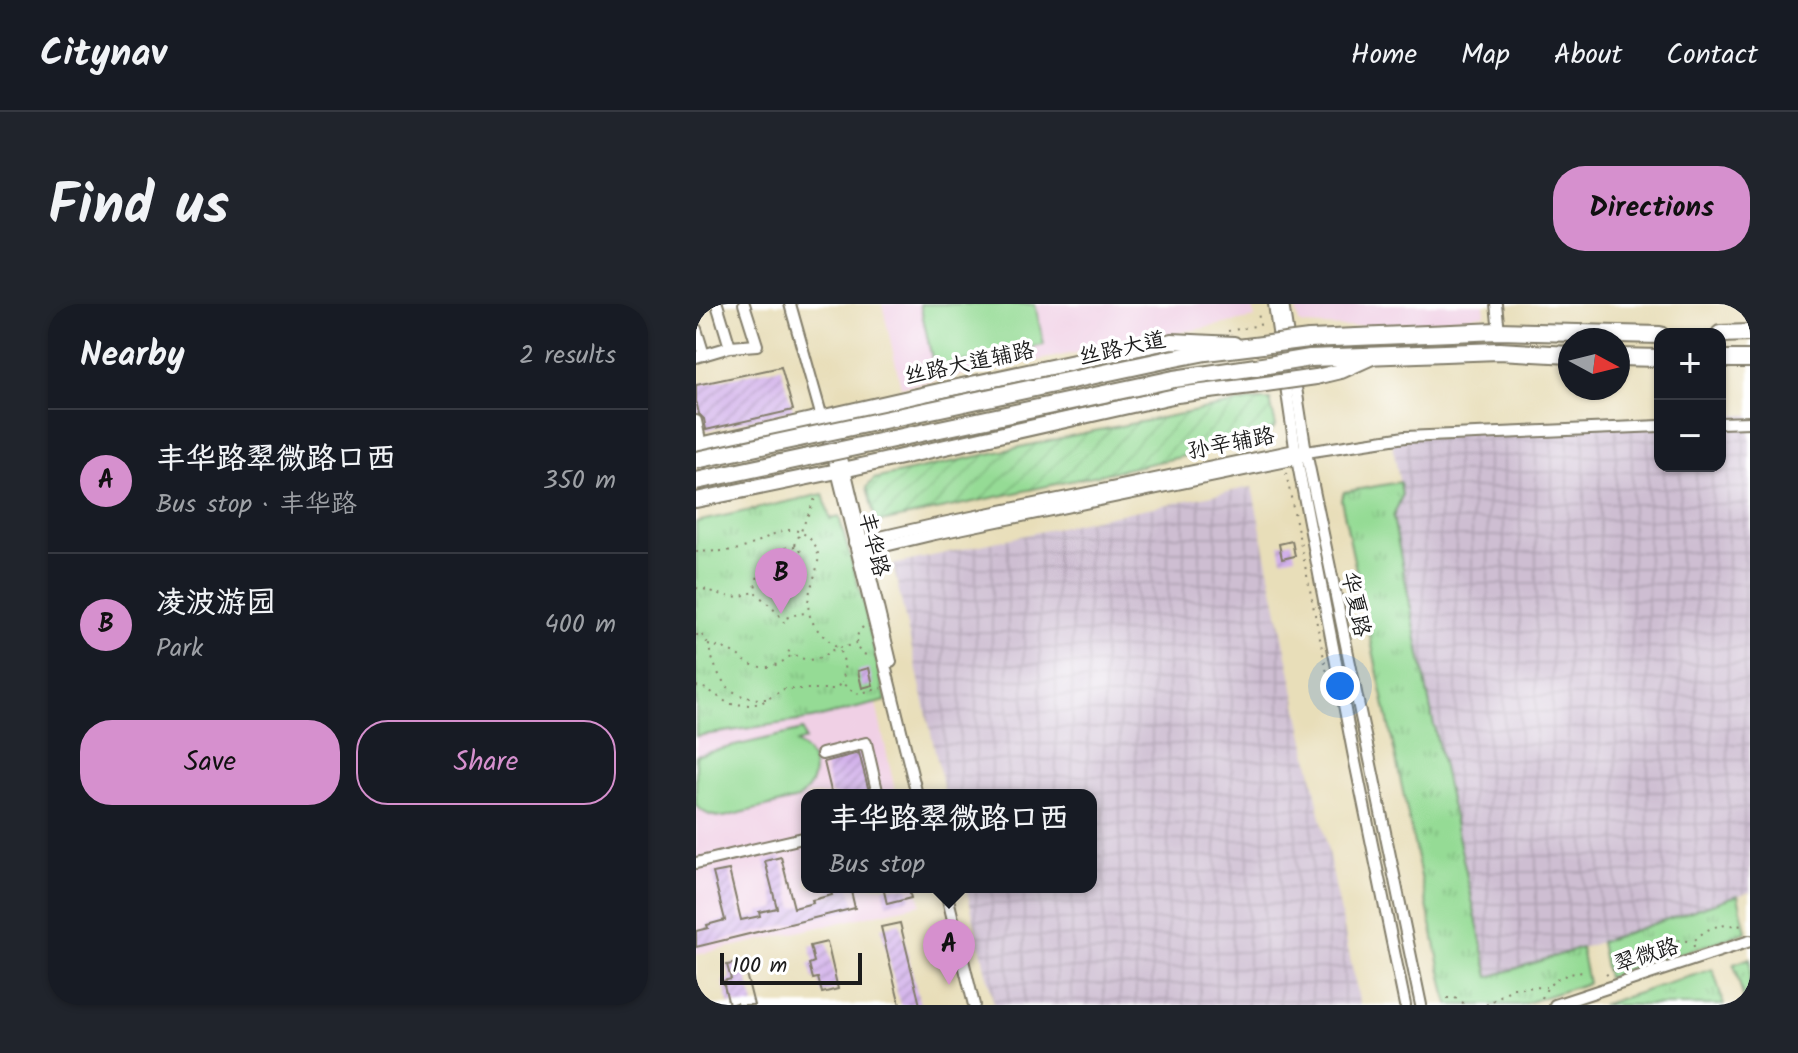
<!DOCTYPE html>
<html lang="en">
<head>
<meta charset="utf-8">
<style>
	body { margin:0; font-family:Kalam,"LXGW WenKai TC",sans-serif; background:#20242c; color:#f1f3f6 }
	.controls { position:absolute; right:24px; top:24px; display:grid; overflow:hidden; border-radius:16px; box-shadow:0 2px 6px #0004 }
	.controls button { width:72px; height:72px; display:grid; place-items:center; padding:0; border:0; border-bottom:2px solid #363941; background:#171b24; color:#f1f3f6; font:40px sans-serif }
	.compass { position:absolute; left:862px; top:24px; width:72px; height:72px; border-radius:50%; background:#171b24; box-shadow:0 2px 6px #0004; rotate:97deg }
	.scale { position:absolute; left:24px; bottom:20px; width:142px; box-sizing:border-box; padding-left:8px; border:4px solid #1c1c1c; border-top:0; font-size:22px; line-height:28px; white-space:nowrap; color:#1c1c1c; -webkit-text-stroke:6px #fff; paint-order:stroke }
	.you { position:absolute; left:644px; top:382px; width:28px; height:28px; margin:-20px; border:6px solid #fff; border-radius:50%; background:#1a73e8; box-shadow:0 0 0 12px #1a73e833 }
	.badge { display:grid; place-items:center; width:52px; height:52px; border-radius:50%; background:#d690ce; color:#111; font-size:26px; font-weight:700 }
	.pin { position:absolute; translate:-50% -66px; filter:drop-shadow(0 2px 4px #0008) }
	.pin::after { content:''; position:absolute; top:42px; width:28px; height:24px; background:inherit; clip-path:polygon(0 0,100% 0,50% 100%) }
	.popup { position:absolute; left:105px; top:485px; width:296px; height:104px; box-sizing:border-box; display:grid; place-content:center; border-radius:16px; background:#171b24; filter:drop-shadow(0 2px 6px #0005); font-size:26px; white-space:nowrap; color:#9ea1a6 }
	.popup b { font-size:30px; color:#f1f3f6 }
	.popup::after { content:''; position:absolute; left:50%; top:100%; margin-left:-16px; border:16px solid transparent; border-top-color:#171b24 }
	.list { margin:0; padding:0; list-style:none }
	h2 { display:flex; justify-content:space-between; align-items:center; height:104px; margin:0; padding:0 32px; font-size:34px }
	h2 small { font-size:26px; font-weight:400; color:#9ea1a6 }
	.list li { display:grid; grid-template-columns:52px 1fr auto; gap:24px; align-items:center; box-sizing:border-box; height:144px; padding:0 32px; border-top:2px solid #363941 }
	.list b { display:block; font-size:30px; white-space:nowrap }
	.list p { margin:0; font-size:26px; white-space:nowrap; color:#9ea1a6 }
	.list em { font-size:26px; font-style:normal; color:#9ea1a6 }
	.actions { display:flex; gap:16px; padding:24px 32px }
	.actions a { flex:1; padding:18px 0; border:2px solid #d690ce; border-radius:32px; text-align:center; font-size:28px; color:#d690ce }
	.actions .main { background:#d690ce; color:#111 }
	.map { position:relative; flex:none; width:1054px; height:701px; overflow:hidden; border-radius:32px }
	header { display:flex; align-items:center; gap:48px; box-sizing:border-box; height:112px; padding:0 40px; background:#171b24; border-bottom:2px solid #363941 }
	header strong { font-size:38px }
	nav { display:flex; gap:44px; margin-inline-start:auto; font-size:28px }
	.intro { display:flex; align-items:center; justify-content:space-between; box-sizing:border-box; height:192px; padding:0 48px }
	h1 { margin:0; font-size:56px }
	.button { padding:20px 36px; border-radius:32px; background:#d690ce; color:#111; font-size:28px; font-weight:700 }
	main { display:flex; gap:48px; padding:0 48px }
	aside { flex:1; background:#171b24; border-radius:32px; box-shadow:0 2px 6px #0004 }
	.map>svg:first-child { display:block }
	.built { fill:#f0d0e5 }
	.industrial { fill:url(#industrial-grid) }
	.grass { fill:#95db95; stroke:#587c58; stroke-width:2 }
	.park { fill:url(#park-tufts); stroke:#587c58; stroke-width:2 }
	.garden { fill:url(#garden-furrows); stroke:#587c58; stroke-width:2 }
	.building { fill:url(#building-hatch) }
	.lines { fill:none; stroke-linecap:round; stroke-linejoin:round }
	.minor-casing { stroke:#827d6a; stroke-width:14 }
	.major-casing { stroke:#827d6a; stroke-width:18 }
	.highway-casing { stroke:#827d6a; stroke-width:20 }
	.path { stroke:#827d6a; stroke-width:2; stroke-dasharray:2 6; stroke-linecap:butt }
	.minor { stroke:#fff; stroke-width:10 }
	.major { stroke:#fff; stroke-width:14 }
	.highway { stroke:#fff; stroke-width:16 }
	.major-bridge-casing { stroke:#827d6a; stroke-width:18; stroke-linecap:butt }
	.highway-bridge-casing { stroke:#827d6a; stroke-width:20; stroke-linecap:butt }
	.major-bridge { stroke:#fff; stroke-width:14 }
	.highway-bridge { stroke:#fff; stroke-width:16 }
	.labels { text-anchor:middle; stroke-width:7; stroke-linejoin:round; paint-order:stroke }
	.street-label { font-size:22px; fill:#1c1c1c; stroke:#fff }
</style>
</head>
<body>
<header>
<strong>Citynav</strong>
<nav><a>Home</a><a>Map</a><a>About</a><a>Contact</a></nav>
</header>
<div class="intro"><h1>Find us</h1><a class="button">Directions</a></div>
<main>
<aside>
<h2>Nearby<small>2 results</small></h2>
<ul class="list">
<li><span class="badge">A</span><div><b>丰华路翠微路口西</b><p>Bus stop · 丰华路</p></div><em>350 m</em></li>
<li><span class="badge">B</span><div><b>凌波游园</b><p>Park</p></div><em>400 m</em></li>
</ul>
<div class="actions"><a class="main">Save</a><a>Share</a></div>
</aside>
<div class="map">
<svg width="1054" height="701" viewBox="0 0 1054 701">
	<defs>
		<pattern id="industrial-grid" width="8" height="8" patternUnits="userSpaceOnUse" patternTransform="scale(2)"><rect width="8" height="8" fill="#cebed2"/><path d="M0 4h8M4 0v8" fill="none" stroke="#b0a3b4"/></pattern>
		<pattern id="park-tufts" width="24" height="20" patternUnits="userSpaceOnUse" patternTransform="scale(2)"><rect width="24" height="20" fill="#95db95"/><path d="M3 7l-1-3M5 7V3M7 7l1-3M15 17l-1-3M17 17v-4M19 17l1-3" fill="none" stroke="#80bb80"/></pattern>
		<pattern id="garden-furrows" width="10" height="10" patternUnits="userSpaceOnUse" patternTransform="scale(2)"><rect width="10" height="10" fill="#95db95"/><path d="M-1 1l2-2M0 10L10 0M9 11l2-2" fill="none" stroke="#80bb80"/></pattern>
		<pattern id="building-hatch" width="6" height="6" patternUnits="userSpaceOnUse" patternTransform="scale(2)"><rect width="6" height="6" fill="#d2b1ea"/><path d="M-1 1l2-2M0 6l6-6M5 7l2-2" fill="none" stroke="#b498c8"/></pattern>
	</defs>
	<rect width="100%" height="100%" fill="#fff"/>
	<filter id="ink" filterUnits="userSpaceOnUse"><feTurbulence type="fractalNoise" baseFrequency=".0125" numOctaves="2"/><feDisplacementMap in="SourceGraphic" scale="16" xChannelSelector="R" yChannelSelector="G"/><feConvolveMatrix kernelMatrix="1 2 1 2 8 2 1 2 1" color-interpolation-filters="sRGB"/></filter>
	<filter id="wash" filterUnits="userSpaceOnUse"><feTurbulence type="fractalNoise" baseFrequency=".006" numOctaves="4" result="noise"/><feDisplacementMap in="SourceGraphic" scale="32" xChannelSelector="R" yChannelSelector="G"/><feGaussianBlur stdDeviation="1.8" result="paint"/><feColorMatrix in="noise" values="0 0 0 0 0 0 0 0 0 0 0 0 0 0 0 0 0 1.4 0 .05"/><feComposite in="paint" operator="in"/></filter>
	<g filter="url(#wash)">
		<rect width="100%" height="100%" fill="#e8deb9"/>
		<!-- built -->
		<g class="built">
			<polygon points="186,0 557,0 559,14 205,83"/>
			<polygon points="599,0 788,0 789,10 739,17 648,23 609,21 603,19"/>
			<polygon points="180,400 200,491 111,491 111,583 221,583 225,600 0,651 0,432 116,415"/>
		</g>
		<!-- industrial -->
		<g class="industrial">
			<polygon points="1054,111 1054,587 933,629 794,673 739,427 697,212 706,192 694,127 964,114 964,162 1024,162 1024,112"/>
			<polygon points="556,183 664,701 298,701 270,583 395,583 395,491 249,491 197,261 403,214"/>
		</g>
		<!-- grass -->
		<g class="grass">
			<polygon points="224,0 339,0 348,41 238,64"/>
			<path d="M107,426l2,10 -9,3c24,15 23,39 2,56l-74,18c-12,0 -19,-3 -28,-11v-51z"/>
		</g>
		<!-- park -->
		<g class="park">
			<polygon points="704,178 706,192 697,213 739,427 793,673 885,644 892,679 824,701 753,701 750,691 645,195 648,188"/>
			<polygon points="127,190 134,215 143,213 167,298 190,397 116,415 0,432 0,218"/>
			<polygon points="1042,591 1050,628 911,674 904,638"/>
			<polygon points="1054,654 1054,699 1049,700 1038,660"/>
			<polygon points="1017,665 1028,701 905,701"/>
		</g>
		<!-- garden -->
		<polygon class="garden" points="557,96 574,96 580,122 571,131 558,137 180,219 171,183 178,175 393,128"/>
		<g id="blocks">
			<!-- building -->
			<g class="building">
				<polygon points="85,63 97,106 10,126 8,115 3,110 0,97 0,81"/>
				<polygon points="596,237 599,252 586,255 583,240"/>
				<polygon points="173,364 177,381 166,384 162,367"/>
				<polygon points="163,449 174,491 136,491 128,458"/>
				<polygon points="85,553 98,604 117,599 116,596 136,591 134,583 154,583 159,604 0,643 0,627 12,624 11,621 29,616 17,569 33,566 45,616 64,612 63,608 81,604 69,557"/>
				<polygon points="187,583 212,583 215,594 191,600"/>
				<polygon points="204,619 224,701 204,701 185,623"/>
				<polygon points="131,638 142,685 126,689 122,674 117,675 113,660 118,658 114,642"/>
				<polygon points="47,658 58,701 41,701 40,699 33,701 27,677 35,675 31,661"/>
			</g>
		</g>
	</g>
	<g filter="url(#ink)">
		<use href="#blocks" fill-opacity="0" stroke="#827d6a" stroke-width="2"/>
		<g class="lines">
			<!-- minor casing -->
			<g class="minor-casing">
				<g id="minor">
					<polyline points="21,0 34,43"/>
					<polyline points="94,0 141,167 221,491"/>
					<polyline points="578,0 600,150 658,453 709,701"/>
					<polyline points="587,0 610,148 725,701"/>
					<polyline points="800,0 803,27"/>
					<polyline points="0,25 8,51"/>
					<polyline points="0,53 34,43 61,41 48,0"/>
					<polyline points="0,117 5,141"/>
					<polyline points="1024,119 1054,118"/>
					<polyline points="136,121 149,165 195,358"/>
					<polyline points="158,239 237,221 599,146 610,148 709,133 964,122"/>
					<polyline points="164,248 239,230 601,155 605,152"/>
					<polyline points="126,450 170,439 182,491"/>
					<polyline points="0,559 111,533"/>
					<polyline points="249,583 278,701"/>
					<polyline points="859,701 1054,637"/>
				</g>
			</g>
			<!-- major casing -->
			<g class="major-casing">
				<g id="major">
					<polyline points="620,73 645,67 676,53"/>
					<polyline points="0,142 252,85 476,37 538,40"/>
					<polyline points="0,196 156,164 481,91 555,82"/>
				</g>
			</g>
			<!-- highway casing -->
			<g class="highway-casing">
				<g id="highway">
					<polyline points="1024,30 1054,29"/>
					<polyline points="613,35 803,27 964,31"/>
					<polyline points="922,53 964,54"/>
					<polyline points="614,54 803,47 874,51"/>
					<polyline points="474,55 510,48 558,42"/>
					<polyline points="1024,55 1054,55"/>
					<polyline points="478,75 560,63"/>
				</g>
			</g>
			<!-- path -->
			<g class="path">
				<polyline points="532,27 564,21 562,8"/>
				<polyline points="590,169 637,398"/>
				<polyline points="99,241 120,192"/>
				<circle cx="96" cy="252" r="10"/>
				<path d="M0,248c14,-1 29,0 43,-3 25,-5 49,-34 72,-9 6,5 8,15 7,22 -3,20 -14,33 -8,54 11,31 43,25 32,67"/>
				<path d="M85,253c-18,5 -25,16 -26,35 8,8 25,21 29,31l2,-5c8,-3 14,-5 22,-5"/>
				<path d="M0,284c26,3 29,15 58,4"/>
				<path d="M167,323c-11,11 -9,27 8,29"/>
				<polyline points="0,331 8,331"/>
				<polyline points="6,331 12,340"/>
				<polyline points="92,347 104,354 113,356 124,354 138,345 160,340"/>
				<polyline points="0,382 11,385 33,400 54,401 65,399 88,385 138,385 146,379 160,390 186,384"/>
				<path d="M70,395c-39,1 -48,-20 -58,-54 9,2 18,3 26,8 7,4 4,3 11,8 17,11 33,6 48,-7"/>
				<path d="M998,643l-1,-5c17,-18 28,-18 52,-16"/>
				<path d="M910,671c11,-9 22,-12 34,-18 23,-11 25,-21 53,-15"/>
				<polyline points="751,694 759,694 771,701"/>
				<path d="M846,694c8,-20 24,-25 44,-26"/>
				<polyline points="790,701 817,684 850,683"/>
			</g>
			<!-- minor -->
			<use href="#minor" class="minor"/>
			<!-- major -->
			<use href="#major" class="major"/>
			<!-- highway -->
			<use href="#highway" class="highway"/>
			<!-- major-bridge casing -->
			<g class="major-bridge-casing">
				<polyline id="major-bridge" points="555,82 620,73"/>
			</g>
			<!-- highway-bridge casing -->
			<g class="highway-bridge-casing">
				<g id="highway-bridge">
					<polyline points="558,42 613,35"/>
					<polyline points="560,63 614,54"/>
					<polyline points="0,156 474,55"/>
					<polyline points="0,177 478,75"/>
				</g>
			</g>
			<!-- major-bridge -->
			<use href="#major-bridge" class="major-bridge"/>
			<!-- highway-bridge -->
			<use href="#highway-bridge" class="highway-bridge"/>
		</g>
	</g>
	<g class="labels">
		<!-- street labels -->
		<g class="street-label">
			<text transform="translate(426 43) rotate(-12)" y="8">丝路大道</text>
			<text transform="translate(273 58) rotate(-12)" y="8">丝路大道辅路</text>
			<text transform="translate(535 138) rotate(-11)" y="8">孙辛辅路</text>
			<text transform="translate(179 240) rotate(76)" y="8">丰华路</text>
			<text transform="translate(661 300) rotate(78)" y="8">华夏路</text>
			<text transform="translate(950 650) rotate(-18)" y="8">翠微路</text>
		</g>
	</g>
</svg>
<div class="controls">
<button>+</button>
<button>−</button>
</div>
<svg class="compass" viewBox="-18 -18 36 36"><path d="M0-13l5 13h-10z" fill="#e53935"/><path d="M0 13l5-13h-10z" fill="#9ea1a6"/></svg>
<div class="scale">100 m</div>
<div class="you"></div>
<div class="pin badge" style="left:253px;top:681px">A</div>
<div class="popup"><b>丰华路翠微路口西</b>Bus stop</div>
<div class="pin badge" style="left:85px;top:310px">B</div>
</div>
</main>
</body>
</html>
